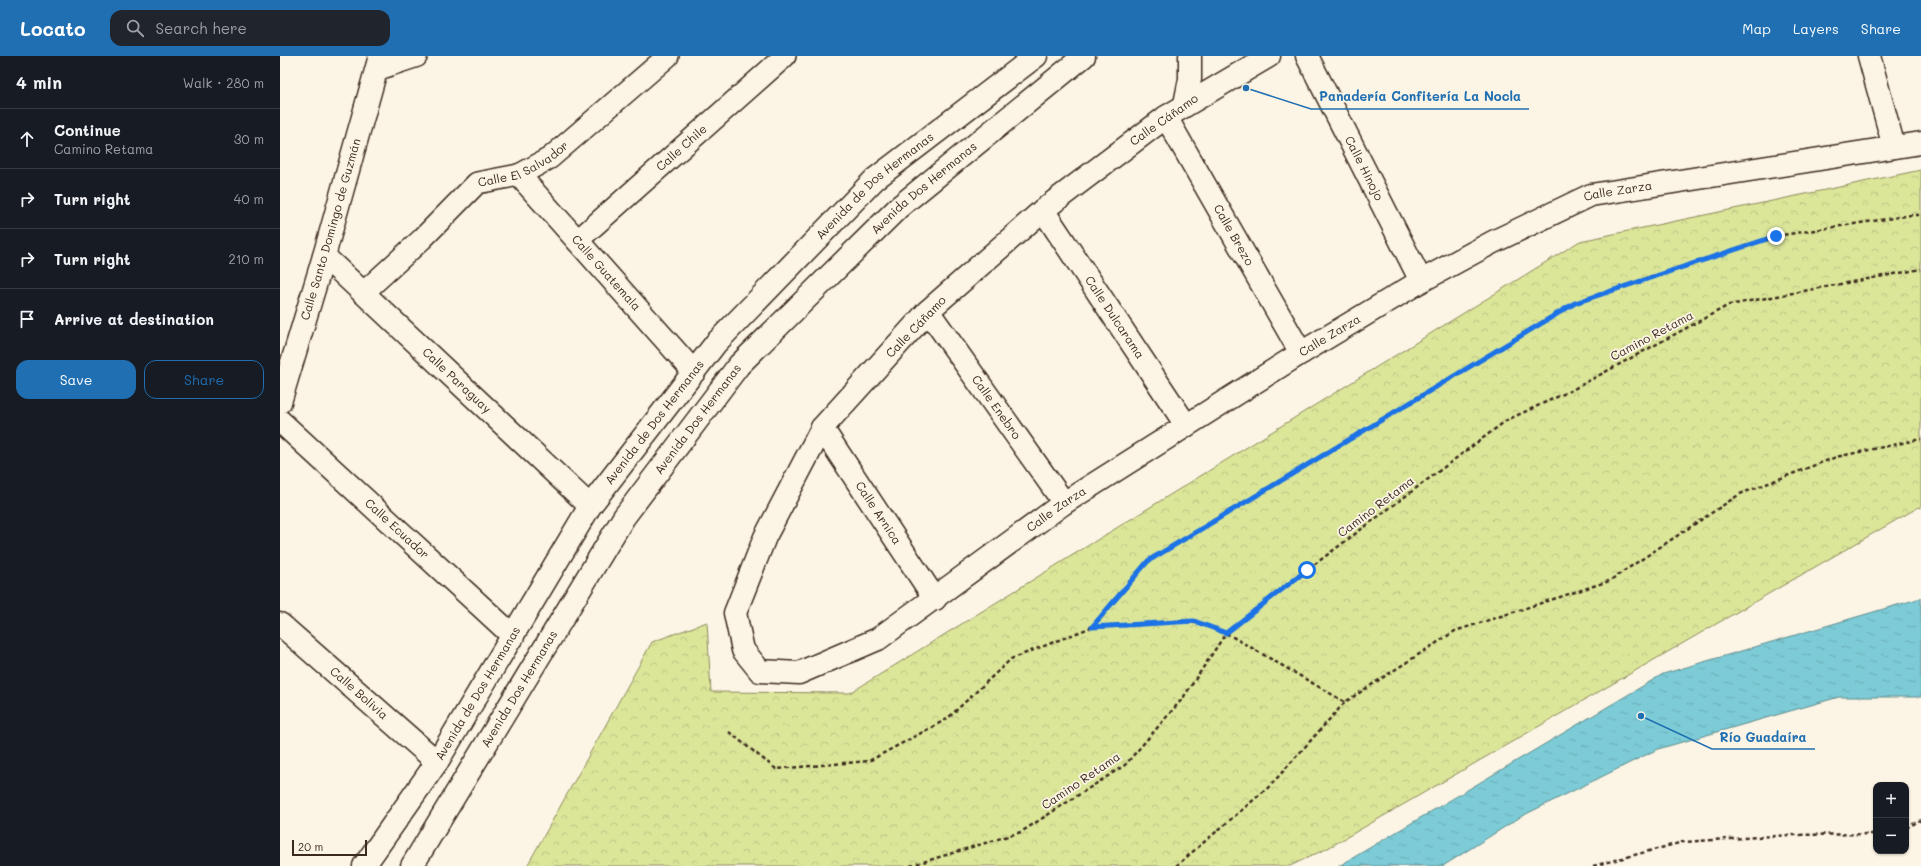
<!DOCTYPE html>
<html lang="en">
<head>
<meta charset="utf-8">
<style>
	body { margin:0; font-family:Mali,sans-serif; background:#20242c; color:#f1f3f6 }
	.controls { position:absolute; right:12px; bottom:12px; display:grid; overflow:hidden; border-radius:8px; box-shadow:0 1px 3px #0004 }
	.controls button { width:36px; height:36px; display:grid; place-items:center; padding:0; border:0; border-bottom:1px solid #363941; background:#171b24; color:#f1f3f6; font:20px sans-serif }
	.scale { position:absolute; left:12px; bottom:10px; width:75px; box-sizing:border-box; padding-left:4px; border:2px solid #3b2a1e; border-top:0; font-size:11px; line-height:14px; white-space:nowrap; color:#3b2a1e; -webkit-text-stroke:3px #fcf5e5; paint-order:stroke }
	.stop { position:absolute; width:12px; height:12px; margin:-9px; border:3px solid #1a73e8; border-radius:50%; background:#fff }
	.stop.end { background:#1a73e8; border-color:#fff; box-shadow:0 1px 4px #0008 }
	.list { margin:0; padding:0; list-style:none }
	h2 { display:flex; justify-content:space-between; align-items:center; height:52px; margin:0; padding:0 16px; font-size:17px }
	h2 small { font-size:13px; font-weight:400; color:#9ea1a6 }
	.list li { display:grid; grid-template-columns:26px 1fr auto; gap:12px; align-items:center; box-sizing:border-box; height:60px; padding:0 16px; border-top:1px solid #363941 }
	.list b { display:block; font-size:15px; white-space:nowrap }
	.list p { margin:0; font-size:13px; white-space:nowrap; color:#9ea1a6 }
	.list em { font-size:13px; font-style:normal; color:#9ea1a6 }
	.actions { display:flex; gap:8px; padding:12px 16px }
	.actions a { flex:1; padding:9px 0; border:1px solid #1f6fb2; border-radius:12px; text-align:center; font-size:14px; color:#1f6fb2 }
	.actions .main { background:#1f6fb2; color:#fff }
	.icon { flex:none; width:22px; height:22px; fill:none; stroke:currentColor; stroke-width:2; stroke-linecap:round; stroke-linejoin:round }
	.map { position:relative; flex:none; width:1641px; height:810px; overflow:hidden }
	header { display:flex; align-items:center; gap:24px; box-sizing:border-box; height:56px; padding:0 20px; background:#1f6fb2; color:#fff }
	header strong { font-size:19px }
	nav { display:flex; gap:22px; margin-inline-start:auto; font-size:14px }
	.search { width:280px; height:36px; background:#20242c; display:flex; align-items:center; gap:10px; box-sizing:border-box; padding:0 14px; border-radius:12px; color:#9ea1a6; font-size:15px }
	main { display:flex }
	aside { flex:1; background:#171b24 }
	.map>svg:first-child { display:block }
	.park { fill:url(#park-crowns); stroke:#8b885c }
	.water { fill:url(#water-ripples); stroke:#618b8c }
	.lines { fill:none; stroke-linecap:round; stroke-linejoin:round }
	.pedestrian-casing { stroke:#3b2a1e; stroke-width:24 }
	.minor-casing { stroke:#3b2a1e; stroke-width:25 }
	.secondary-casing { stroke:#3b2a1e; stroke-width:25 }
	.path { stroke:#3b2a1e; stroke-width:2.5; stroke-dasharray:4 3; stroke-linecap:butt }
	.pedestrian { stroke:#fcf5e5; stroke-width:21 }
	.minor { stroke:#fcf5e5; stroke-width:22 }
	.secondary { stroke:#fcf5e5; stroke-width:22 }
	.route { stroke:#1a73e8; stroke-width:5 }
	.labels { text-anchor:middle; stroke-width:3.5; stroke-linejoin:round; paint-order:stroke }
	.street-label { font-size:12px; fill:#3b2a1e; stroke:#fcf5e5 }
	.leader { fill:none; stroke:#1f6fb2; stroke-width:1.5 }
	.callout-dot { fill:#1f6fb2; stroke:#fcf5e5; stroke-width:1.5 }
	.callout-label { font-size:13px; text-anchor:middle; font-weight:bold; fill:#1f6fb2; stroke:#fcf5e5; stroke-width:3.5; stroke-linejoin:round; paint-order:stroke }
</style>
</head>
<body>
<header>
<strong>Locato</strong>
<div class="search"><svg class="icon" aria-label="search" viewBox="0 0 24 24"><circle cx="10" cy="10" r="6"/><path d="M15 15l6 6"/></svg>Search here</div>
<nav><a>Map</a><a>Layers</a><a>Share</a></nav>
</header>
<main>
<aside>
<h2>4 min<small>Walk · 280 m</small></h2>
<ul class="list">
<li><svg class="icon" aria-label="ahead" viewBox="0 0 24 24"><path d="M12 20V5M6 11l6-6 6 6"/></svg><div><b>Continue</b><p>Camino Retama</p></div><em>30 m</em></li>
<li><svg class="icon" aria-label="right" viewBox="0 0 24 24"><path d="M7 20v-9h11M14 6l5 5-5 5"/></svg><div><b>Turn right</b></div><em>40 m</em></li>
<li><svg class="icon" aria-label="right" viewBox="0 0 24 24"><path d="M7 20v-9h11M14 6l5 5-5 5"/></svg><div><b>Turn right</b></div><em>210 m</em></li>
<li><svg class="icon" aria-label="arrive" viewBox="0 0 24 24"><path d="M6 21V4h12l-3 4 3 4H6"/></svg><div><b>Arrive at destination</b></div></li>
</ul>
<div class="actions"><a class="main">Save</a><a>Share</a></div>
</aside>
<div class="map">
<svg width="1641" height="810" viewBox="0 0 1641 810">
	<defs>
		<pattern id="park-crowns" width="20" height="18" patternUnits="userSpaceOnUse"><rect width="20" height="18" fill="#dbe699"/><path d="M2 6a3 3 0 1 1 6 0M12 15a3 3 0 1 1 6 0" fill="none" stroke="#bdc583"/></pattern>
		<pattern id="water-ripples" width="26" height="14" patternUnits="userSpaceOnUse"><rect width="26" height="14" fill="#7bcbd6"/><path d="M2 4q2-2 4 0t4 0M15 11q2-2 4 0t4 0" fill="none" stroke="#6baeb7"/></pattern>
	</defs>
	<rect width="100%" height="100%" fill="#fcf5e5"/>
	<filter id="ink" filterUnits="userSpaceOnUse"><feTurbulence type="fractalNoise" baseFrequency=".025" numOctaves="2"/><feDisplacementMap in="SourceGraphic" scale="8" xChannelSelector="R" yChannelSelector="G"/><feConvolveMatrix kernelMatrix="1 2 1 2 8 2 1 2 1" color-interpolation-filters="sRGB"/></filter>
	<g filter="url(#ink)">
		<!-- park -->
		<polygon class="park" points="1641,114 1641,452 1639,451 1048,792 1010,810 247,810 372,586 427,566 431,636 570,637 1300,185"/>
		<!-- water -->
		<polygon class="water" points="1641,542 1641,641 1559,641 1378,693 1242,760 1163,810 1059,810 1383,618"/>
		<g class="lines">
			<!-- pedestrian casing -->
			<g class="pedestrian-casing">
				<g id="pedestrian">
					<path id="s1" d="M297,185l208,-185"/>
					<path id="s2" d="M83,237l59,-54 55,-56 42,-8 31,-17 118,-102"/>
				</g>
			</g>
			<!-- minor casing -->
			<g class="minor-casing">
				<g id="minor">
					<path id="s3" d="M989,0l-103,61 -123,93 -115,101 -106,117 -57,109 -30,76 8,37 17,21 39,2 79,-34 186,-136 237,-150 120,-72 72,-39 98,-47 330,-52"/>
					<path id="s4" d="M1027,0l114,225"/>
					<polyline points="1589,0 1614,91"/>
					<polyline points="97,13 136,0"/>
					<polyline points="905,48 910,23 910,0"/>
					<path id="s5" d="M886,61l135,236"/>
					<path id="s6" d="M239,119l175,197"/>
					<path id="s7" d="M763,154l143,215"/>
					<path id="s8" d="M44,200l266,250"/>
					<path id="s9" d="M648,255l136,192"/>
					<path id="s10" d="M0,346l44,-146 56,-200"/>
					<path id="s11" d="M0,365l233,215"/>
					<path id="s12" d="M542,372l113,171"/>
					<path id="s13" d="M0,568l157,138"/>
					<path id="s14" d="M84,810l73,-104 153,-256 126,-163 159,-164 161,-123"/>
				</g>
			</g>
			<!-- secondary casing -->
			<g class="secondary-casing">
				<g id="secondary">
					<path id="s15" d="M132,810l212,-349 115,-152 160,-158 185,-151"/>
				</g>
			</g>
			<!-- path -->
			<g class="path">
				<polyline points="812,571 868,505 1295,247 1496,180 1632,159 1641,159"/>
				<polyline points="449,676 496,713 589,705 667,663 731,603 812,571 914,565 946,577 1065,646"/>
				<polyline points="1626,772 1641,764"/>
				<polyline points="630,810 741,776 845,709 903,642 946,577 1027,514 1227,364 1290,335 1449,249 1641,213"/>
				<polyline points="896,810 990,730 1065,646 1175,575 1329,525 1460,438 1556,401 1641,383"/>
				<polyline points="1313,810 1403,786 1509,779 1596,778"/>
			</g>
			<!-- pedestrian -->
			<use href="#pedestrian" class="pedestrian"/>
			<!-- minor -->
			<use href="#minor" class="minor"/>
			<!-- secondary -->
			<use href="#secondary" class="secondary"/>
		</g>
	</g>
	<g class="lines" filter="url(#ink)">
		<!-- route -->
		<polyline class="route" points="1027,514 946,577 914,565 812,571 868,505 1295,247 1496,180"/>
	</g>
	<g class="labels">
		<!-- street labels -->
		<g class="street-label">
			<text transform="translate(884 64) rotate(-35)" y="4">Calle Cáñamo</text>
			<text dy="4" stroke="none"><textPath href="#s1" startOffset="140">Calle Chile</textPath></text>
			<text dy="4" stroke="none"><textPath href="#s2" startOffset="209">Calle El Salvador</textPath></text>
			<text dy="4" stroke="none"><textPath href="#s4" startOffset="126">Calle Hinojo</textPath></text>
			<text dy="4" stroke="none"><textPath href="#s14" startOffset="855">Avenida de Dos Hermanas</textPath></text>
			<text dy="4" stroke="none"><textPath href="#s15" startOffset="855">Avenida Dos Hermanas</textPath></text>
			<text dy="4" stroke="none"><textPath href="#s3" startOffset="1848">Calle Zarza</textPath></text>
			<text dy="4" stroke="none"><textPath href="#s10" startOffset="180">Calle Santo Domingo de Guzmán</textPath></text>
			<text dy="4" stroke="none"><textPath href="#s5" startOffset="136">Calle Brezo</textPath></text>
			<text dy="4" stroke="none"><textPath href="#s6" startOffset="131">Calle Guatemala</textPath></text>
			<text dy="4" stroke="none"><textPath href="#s7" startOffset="129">Calle Dulcarama</textPath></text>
			<text transform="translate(636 271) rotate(-46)" y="4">Calle Cáñamo</text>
			<text dy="4" stroke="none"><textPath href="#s3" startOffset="1524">Calle Zarza</textPath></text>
			<text transform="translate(1372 280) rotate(-28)" y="4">Camino Retama</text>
			<text dy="4" stroke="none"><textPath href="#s8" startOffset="182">Calle Paraguay</textPath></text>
			<text dy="4" stroke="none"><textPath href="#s9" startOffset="118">Calle Enebro</textPath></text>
			<text dy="4" stroke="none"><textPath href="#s15" startOffset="531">Avenida Dos Hermanas</textPath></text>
			<text dy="4" stroke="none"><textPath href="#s14" startOffset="531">Avenida de Dos Hermanas</textPath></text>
			<text transform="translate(1096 451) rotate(-37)" y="4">Camino Retama</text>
			<text dy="4" stroke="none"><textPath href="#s3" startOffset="1200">Calle Zarza</textPath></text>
			<text dy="4" stroke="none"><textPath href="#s12" startOffset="102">Calle Arnica</textPath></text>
			<text dy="4" stroke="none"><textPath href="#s11" startOffset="159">Calle Ecuador</textPath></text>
			<text dy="4" stroke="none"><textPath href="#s15" startOffset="207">Avenida Dos Hermanas</textPath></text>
			<text dy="4" stroke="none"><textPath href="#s13" startOffset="105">Calle Bolivia</textPath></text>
			<text dy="4" stroke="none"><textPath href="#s14" startOffset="207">Avenida de Dos Hermanas</textPath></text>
			<text transform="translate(801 725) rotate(-34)" y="4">Camino Retama</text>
		</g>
	</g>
	<!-- callouts -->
	<path class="leader" d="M966 32L1031 53H1249M1361 660L1432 693H1535"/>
	<g class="callout-dot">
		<circle cx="966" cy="32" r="4"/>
		<circle cx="1361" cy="660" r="4"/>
	</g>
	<g class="callout-label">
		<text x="1140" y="45">Panadería Confitería La Nocla</text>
		<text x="1483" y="686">Río Guadaíra</text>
	</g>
</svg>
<div class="controls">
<button>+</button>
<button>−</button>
</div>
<div class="scale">20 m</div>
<div class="stop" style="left:1027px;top:514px"></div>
<div class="stop end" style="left:1496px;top:180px"></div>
</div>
</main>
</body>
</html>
